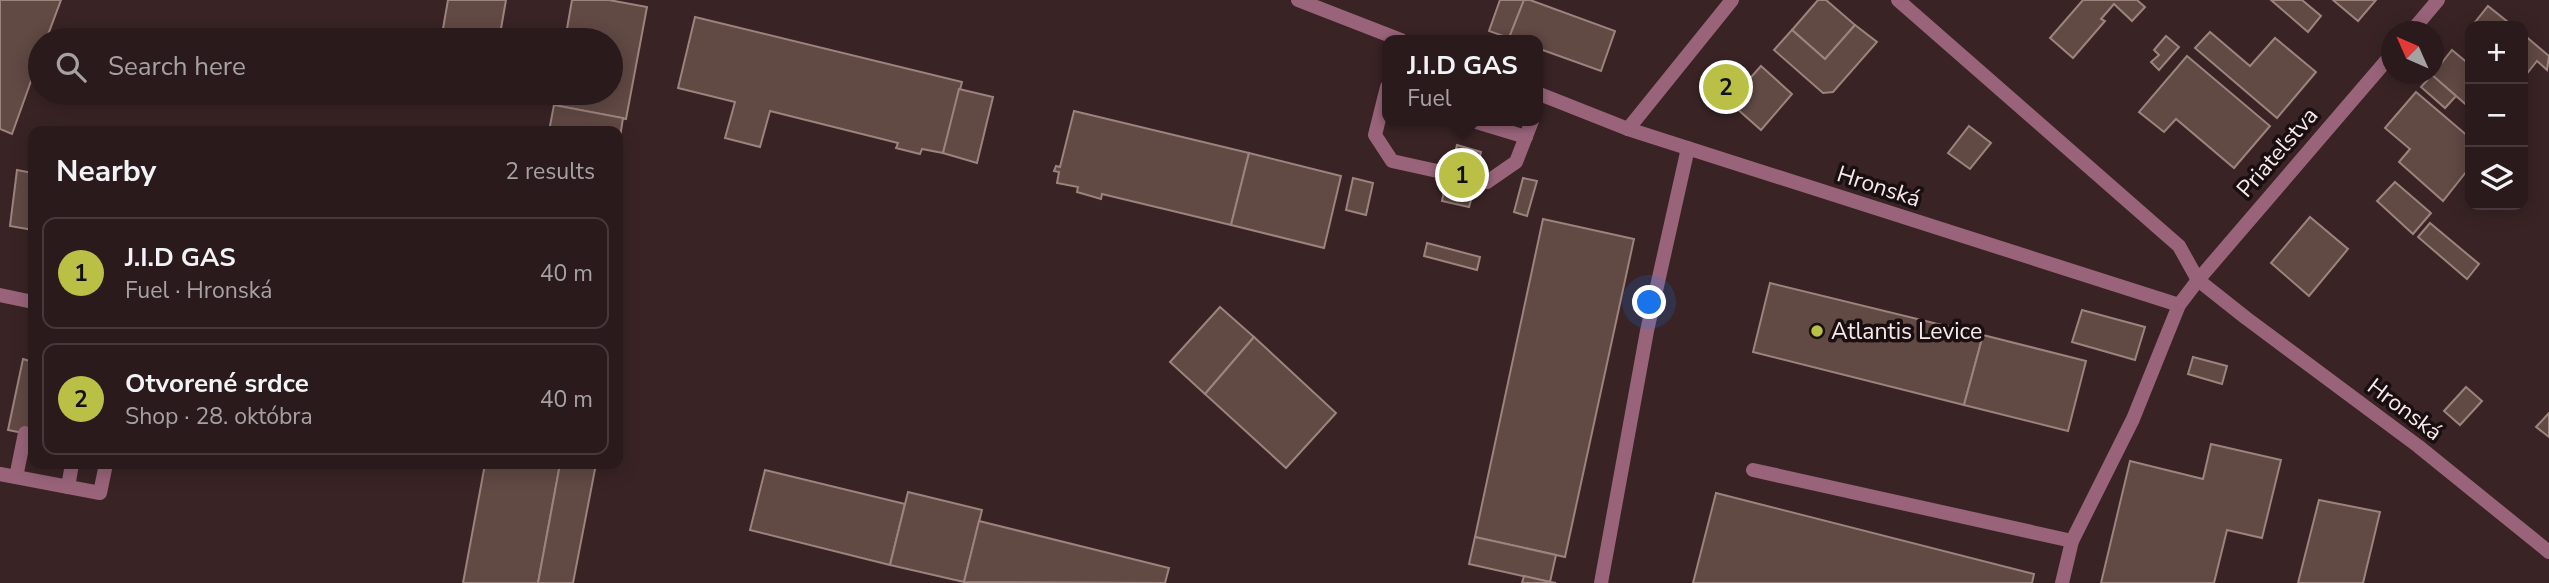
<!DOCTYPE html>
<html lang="en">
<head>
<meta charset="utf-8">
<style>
	body { margin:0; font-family:"Nunito Sans",sans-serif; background:#372729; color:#f1f3f6 }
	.controls { position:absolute; right:21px; top:21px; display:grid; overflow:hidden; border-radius:14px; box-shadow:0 4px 18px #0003 }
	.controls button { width:63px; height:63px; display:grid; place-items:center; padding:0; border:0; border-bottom:2px solid #47383b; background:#2b1a1c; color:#f1f3f6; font:35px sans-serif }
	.compass { position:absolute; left:2381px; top:21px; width:63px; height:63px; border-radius:50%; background:#2b1a1c; box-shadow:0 4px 18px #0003; rotate:315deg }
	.you { position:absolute; left:1650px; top:303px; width:24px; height:24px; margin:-18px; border:5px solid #fff; border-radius:50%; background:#1a73e8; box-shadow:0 0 0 10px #1a73e833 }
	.badge { display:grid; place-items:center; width:46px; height:46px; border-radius:50%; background:#bac045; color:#111; font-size:23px; font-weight:700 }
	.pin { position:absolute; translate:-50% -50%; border:4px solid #fff; box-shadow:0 2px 7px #0006 }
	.popup { position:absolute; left:1382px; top:35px; width:161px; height:91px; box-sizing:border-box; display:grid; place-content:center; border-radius:14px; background:#2b1a1c; filter:drop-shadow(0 2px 5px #0005); font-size:23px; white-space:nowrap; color:#a6a1a3 }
	.popup b { font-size:26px; color:#f1f3f6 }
	.popup::after { content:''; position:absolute; left:50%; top:100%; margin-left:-14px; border:14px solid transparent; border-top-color:#2b1a1c }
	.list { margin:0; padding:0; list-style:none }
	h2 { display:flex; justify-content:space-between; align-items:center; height:91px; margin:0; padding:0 28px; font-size:30px }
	h2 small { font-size:23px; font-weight:400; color:#a6a1a3 }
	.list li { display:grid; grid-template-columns:46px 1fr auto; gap:21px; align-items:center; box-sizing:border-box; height:112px; margin:0 14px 14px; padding:0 14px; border:2px solid #47383b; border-radius:14px }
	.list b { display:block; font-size:26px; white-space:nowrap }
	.list p { margin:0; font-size:23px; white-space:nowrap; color:#a6a1a3 }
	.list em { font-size:23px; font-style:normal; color:#a6a1a3 }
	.icon { flex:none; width:38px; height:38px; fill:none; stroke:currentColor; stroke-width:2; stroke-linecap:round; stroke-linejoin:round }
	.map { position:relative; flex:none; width:2549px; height:583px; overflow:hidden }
	.search { position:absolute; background:#2b1a1c; box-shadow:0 4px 18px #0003; left:28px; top:28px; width:595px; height:77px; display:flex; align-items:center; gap:18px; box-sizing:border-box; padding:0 24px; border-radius:38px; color:#a6a1a3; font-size:26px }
	.panel { position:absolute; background:#2b1a1c; box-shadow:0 4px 18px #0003; left:28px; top:126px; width:595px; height:343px; border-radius:14px }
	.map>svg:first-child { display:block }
	.building { fill:#614944; stroke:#9d837d; stroke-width:2 }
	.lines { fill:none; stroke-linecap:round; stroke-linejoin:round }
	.lane { stroke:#99647a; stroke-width:14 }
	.street { stroke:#99647a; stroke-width:14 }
	.poi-dot { fill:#bac045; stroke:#190f10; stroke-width:2.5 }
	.labels { text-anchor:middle; stroke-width:7; stroke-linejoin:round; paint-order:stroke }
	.street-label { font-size:23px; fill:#f8e8ea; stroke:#190f10 }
	.poi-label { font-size:23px; fill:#f8e8ea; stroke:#190f10; text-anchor:start }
</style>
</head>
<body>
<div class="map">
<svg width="2549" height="583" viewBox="0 0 2549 583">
	<rect width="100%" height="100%" fill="#392325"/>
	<!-- building -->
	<g class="building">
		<polygon points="0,0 61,0 46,40 40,40 40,56 12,134 0,129"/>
		<polygon points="448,0 506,0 499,40 441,40"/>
		<polygon points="572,0 609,0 647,7 626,119 554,105 556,93 611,93 611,40 565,40"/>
		<polygon points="1500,0 1524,0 1509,38 1489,31"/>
		<polygon points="1524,0 1530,0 1615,31 1601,71 1537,48 1537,40 1509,38"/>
		<polygon points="1818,0 1826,0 1855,25 1825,59 1792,30"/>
		<polygon points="2083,0 2137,0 2145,7 2132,21 2114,4 2101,19 2105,21 2073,58 2050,38"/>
		<polygon points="2271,0 2302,0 2321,16 2308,32"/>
		<polygon points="2333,0 2376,0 2358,21"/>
		<polygon points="2488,6 2513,26 2472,26"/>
		<polygon points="695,17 962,82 943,153 922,149 920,154 896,148 898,143 770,111 760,147 725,138 735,102 678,88"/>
		<polygon points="1855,25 1877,42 1833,92 1823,93 1774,50 1792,30 1825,59"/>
		<polygon points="2210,32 2250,66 2275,38 2316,72 2277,118 2195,48"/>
		<polygon points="2523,34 2549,56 2547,70 2537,61 2525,76 2523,75"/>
		<polygon points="2166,36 2179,47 2159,70 2151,62 2159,55 2154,50"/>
		<polygon points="2452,50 2470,65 2470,108 2432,75"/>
		<polygon points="2187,56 2270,126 2234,168 2176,119 2164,132 2139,112"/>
		<polygon points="1761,66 1792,94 1761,130 1718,92 1717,84 1724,76 1732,75 1744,85"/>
		<polygon points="2432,75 2456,96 2445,108 2421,87"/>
		<polygon points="959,89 993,97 977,163 943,153"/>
		<polygon points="2416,92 2470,138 2470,167 2443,201 2399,162 2410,149 2385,128"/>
		<polygon points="446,93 490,93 489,100"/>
		<polygon points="554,105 623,118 618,150 618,131 549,131"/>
		<polygon points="1074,111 1249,153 1231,225 1102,194 1101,199 1077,192 1078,187 1057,183 1059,172 1054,171 1056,166 1060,167"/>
		<polygon points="1969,126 1991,143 1970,169 1948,153"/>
		<polygon points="1457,145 1481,152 1478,163 1454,156"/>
		<polygon points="1249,153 1341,176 1324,248 1231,225"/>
		<polygon points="17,170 33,173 33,230 10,226"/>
		<polygon points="1353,178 1373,183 1366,215 1346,210"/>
		<polygon points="1523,178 1537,181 1527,216 1514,212"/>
		<polygon points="1446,182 1474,190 1469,207 1442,201"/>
		<polygon points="2395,182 2431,213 2413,234 2377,201"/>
		<polygon points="2310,217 2348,249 2309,296 2271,263"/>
		<polygon points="1543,219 1634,239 1565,557 1475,537"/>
		<polygon points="2430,223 2479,264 2467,279 2418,237"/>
		<polygon points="1427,243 1480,257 1477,270 1424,256"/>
		<polygon points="1770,283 1983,335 1964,405 1753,352"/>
		<polygon points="1220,307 1254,337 1205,394 1170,362"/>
		<polygon points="2082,310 2145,327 2135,360 2072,342"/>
		<polygon points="1983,335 2086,361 2068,431 1964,405"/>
		<polygon points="1254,337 1336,413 1286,468 1205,394"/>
		<polygon points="2193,357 2227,366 2222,384 2188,374"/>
		<polygon points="23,359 33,362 33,435 8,430"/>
		<polygon points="2466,387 2482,401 2460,425 2444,411"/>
		<polygon points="2549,413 2549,437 2536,427"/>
		<polygon points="2211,444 2281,460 2262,538 2227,530 2214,583 2101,583 2130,461 2203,479"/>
		<polygon points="485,464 560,464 538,583 463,583"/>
		<polygon points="560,464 596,464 573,583 538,583"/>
		<polygon points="765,470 905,504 890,565 750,530"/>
		<polygon points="908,492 982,510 964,582 890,565"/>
		<polygon points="1716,493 2034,574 2032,583 1693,583"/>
		<polygon points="2319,500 2380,512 2363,583 2298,583"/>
		<polygon points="979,521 1169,568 1165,583 964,582"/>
		<polygon points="1475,537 1556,555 1550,582 1469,564"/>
		<polygon points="1524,576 1550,582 1556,583 1522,583"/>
	</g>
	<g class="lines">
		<!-- lane -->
		<g class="lane">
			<polyline points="1898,0 2179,246 2198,280"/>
			<polyline points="1387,87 1375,135 1392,161 1487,182 1516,162 1532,121"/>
			<polyline points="1473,121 1526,137"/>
			<polyline points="0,295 33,302"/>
			<polyline points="1753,470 2072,541"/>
			<polyline points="0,474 100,493 106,464"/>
			<polyline points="16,477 25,433"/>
			<polyline points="68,487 72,464"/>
			<polyline points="1601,583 1647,331 1688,148"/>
			<polyline points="2062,583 2072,541 2133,419 2179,305"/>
		</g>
		<!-- street -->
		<g class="street">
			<polyline points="1298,0 1401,40"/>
			<polyline points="2411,32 2438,0"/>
			<polyline points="1537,93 1628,129 2179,305 2198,280 2392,54"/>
			<polyline points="1628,129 1732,0"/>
			<polyline points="2198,280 2246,318 2418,446 2549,552"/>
		</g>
	</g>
	<!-- markers -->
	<circle class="poi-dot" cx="1817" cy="331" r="7"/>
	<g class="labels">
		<!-- street labels -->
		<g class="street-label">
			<text transform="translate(2277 152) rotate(-49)" y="8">Priateľstva</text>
			<text transform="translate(1879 186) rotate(18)" y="8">Hronská</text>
			<text transform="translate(2405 409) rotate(37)" y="8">Hronská</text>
		</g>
		<!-- poi labels -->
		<g class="poi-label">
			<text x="1831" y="339">Atlantis Levice</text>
		</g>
	</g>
</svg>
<div class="controls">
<button>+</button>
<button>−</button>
<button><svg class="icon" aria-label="layers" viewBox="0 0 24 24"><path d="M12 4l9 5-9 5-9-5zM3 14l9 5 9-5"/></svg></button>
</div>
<svg class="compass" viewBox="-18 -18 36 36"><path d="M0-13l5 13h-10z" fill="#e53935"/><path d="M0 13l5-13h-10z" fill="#a6a1a3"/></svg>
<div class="you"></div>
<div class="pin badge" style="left:1462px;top:175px">1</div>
<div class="popup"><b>J.I.D GAS</b>Fuel</div>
<div class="pin badge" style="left:1726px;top:87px">2</div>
<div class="search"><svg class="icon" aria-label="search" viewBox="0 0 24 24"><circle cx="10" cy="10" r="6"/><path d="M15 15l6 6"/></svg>Search here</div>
<section class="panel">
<h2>Nearby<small>2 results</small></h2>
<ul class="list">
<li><span class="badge">1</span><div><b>J.I.D GAS</b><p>Fuel · Hronská</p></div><em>40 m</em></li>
<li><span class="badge">2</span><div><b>Otvorené srdce</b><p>Shop · 28. októbra</p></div><em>40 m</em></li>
</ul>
</section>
</div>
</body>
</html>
